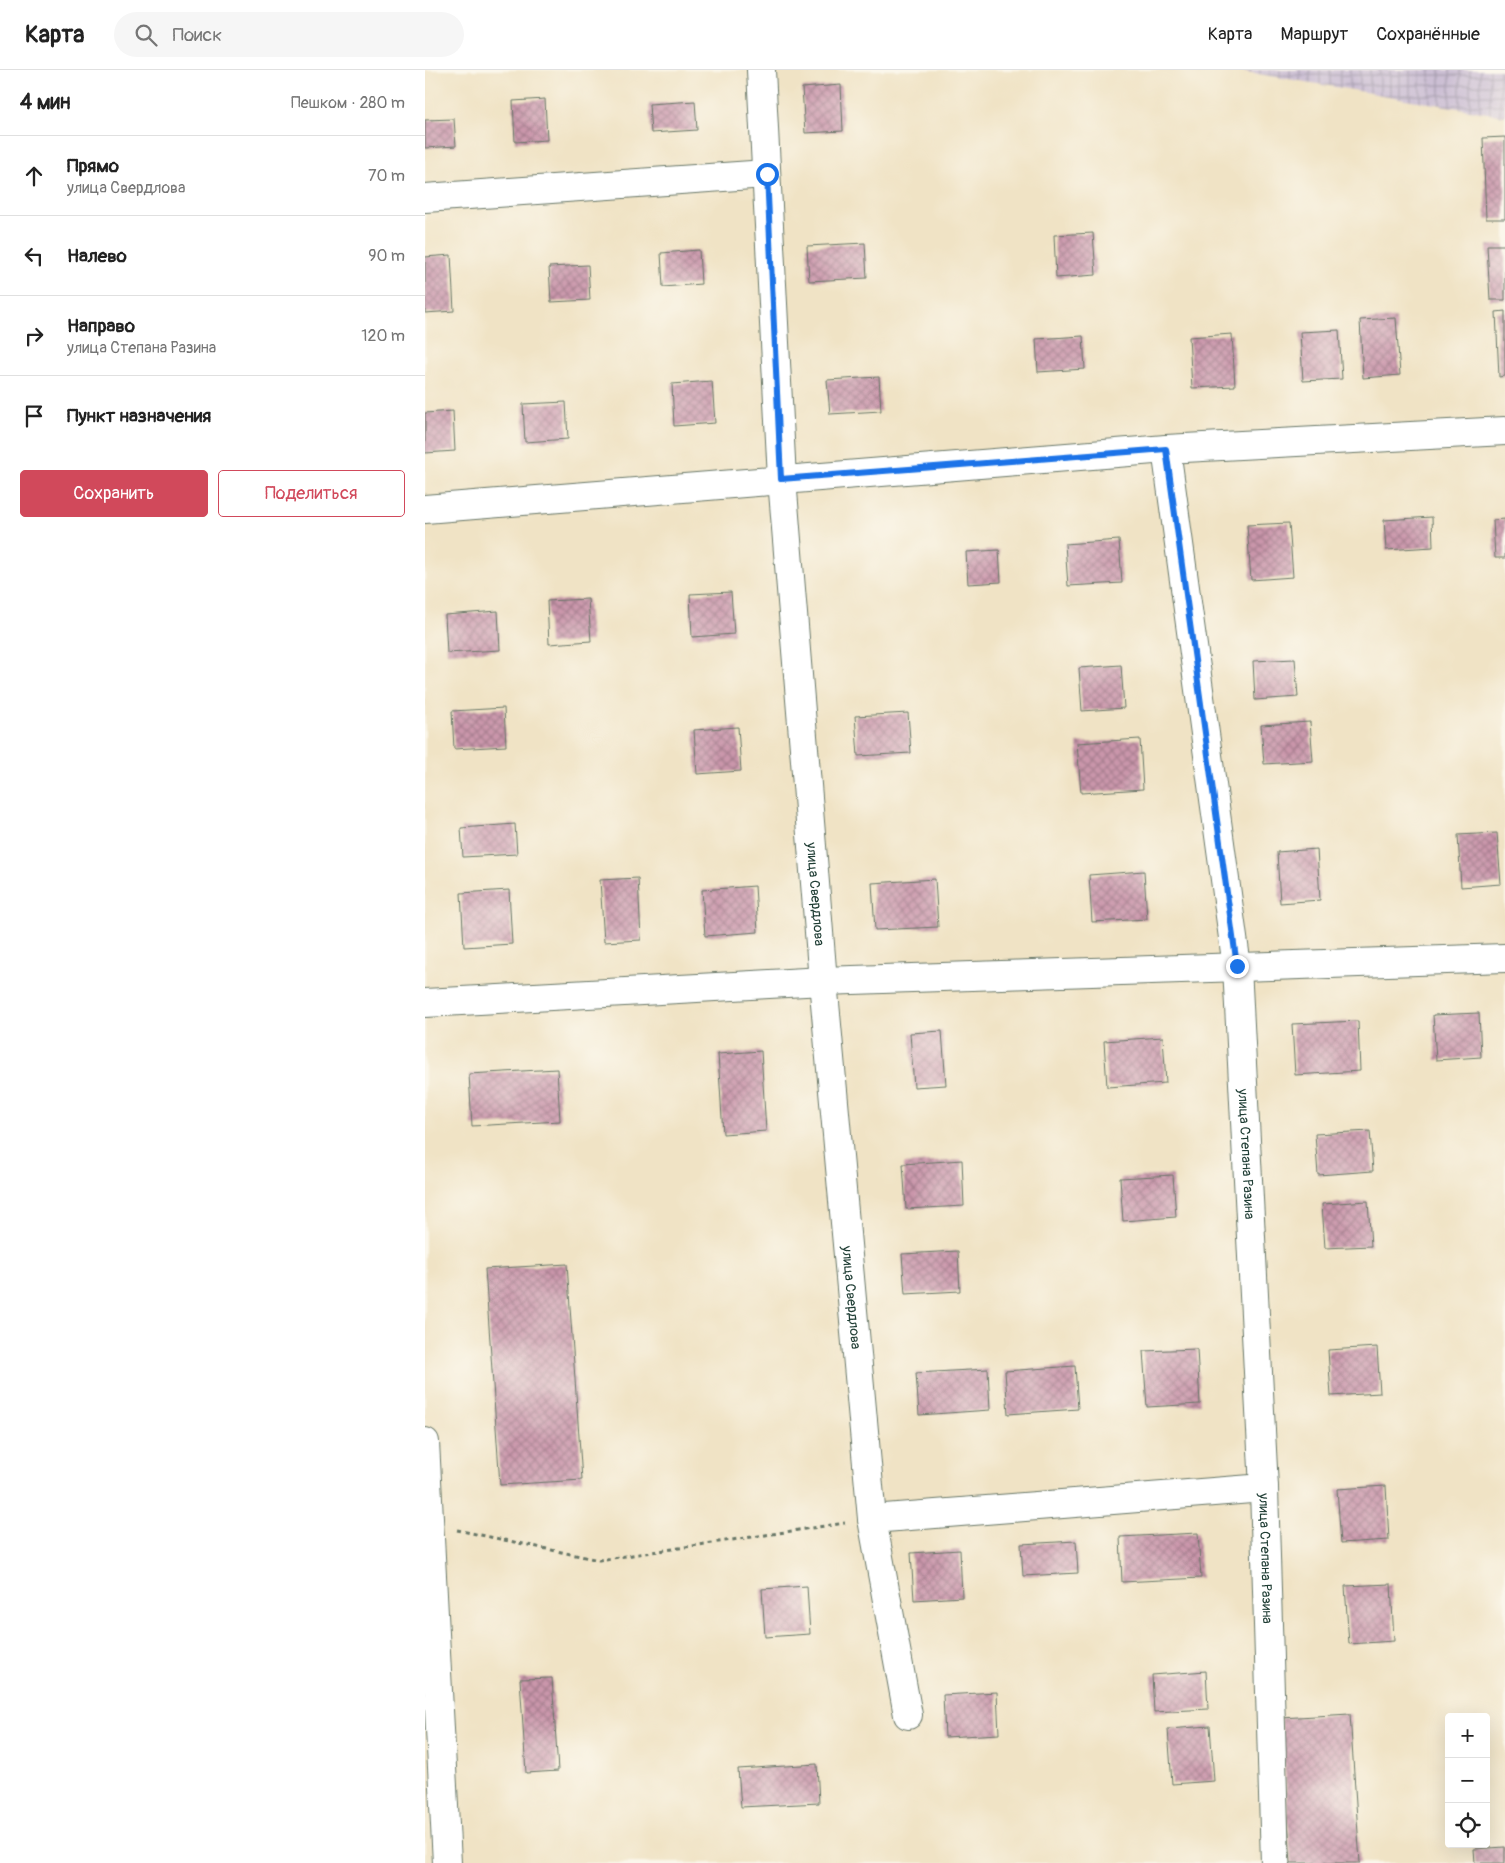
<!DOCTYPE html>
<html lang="ru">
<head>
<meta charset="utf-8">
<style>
	body { margin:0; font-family:Pangolin,sans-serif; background:#f6f6f6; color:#222 }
	.controls { position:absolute; right:15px; bottom:15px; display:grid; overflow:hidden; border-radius:5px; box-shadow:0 5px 20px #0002 }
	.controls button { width:45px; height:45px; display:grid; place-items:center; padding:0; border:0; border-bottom:1px solid #e0e0e0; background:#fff; color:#222; font:25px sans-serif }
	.stop { position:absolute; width:15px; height:15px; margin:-11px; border:4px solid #1a73e8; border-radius:50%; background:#fff }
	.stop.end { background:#1a73e8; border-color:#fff; box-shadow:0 1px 5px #0008 }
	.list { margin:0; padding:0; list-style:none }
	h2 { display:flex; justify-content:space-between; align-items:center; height:65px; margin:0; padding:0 20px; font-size:21px }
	h2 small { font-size:16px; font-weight:400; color:#767676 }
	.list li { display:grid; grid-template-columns:32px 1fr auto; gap:15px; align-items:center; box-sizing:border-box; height:80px; padding:0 20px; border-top:1px solid #e0e0e0 }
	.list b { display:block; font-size:19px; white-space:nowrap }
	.list p { margin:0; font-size:16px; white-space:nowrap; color:#767676 }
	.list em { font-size:16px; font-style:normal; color:#767676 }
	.actions { display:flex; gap:10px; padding:15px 20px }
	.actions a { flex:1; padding:11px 0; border:1px solid #d1495b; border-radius:5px; text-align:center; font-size:18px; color:#d1495b }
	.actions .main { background:#d1495b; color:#fff }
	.icon { flex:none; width:28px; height:28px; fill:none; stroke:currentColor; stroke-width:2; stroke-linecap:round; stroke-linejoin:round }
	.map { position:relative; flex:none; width:1080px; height:1793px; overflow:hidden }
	header { display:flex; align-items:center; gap:30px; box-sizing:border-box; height:70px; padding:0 25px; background:#fff; border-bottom:1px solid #e0e0e0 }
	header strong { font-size:24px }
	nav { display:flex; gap:28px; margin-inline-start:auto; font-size:18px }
	.search { width:350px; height:45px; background:#f6f6f6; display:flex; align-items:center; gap:12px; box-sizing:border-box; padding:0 18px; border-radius:28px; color:#767676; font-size:19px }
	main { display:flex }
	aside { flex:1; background:#fff }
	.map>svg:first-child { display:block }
	.industrial { fill:url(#industrial-grid) }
	.building { fill:url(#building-cross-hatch) }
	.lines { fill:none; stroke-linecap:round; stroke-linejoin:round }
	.minor-casing { stroke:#687767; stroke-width:30 }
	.path { stroke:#687767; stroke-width:3; stroke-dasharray:4 4; stroke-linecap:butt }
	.minor { stroke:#fff; stroke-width:28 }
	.route { stroke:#1a73e8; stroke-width:6 }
	.labels { text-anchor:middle; stroke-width:4.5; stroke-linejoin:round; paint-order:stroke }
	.street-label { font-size:14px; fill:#1f3d34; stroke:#fbf7ec }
</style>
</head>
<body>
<header>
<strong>Карта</strong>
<div class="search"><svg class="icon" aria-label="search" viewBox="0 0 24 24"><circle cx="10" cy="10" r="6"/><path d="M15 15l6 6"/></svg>Поиск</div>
<nav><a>Карта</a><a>Маршрут</a><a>Сохранённые</a></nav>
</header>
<main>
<aside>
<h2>4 мин<small>Пешком · 280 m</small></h2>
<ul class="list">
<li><svg class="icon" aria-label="ahead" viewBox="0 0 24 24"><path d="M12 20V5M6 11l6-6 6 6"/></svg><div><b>Прямо</b><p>улица Свердлова</p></div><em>70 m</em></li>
<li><svg class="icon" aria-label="left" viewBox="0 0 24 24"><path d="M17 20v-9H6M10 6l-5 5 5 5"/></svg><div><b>Налево</b></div><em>90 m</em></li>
<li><svg class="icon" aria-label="right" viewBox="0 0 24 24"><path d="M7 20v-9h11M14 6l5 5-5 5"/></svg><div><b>Направо</b><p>улица Степана Разина</p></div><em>120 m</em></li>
<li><svg class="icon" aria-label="arrive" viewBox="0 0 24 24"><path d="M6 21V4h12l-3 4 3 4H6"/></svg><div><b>Пункт назначения</b></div></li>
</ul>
<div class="actions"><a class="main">Сохранить</a><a>Поделиться</a></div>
</aside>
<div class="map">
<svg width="1080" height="1793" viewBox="0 0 1080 1793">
	<defs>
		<pattern id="industrial-grid" width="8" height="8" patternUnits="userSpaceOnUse" patternTransform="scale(1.25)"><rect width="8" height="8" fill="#ccbfd4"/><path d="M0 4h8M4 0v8" fill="none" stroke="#a59cad"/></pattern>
		<pattern id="building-cross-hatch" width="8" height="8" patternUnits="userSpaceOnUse" patternTransform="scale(1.25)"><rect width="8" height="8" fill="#ca96ab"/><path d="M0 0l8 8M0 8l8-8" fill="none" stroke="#a37c8c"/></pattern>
	</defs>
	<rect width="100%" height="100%" fill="#fbf7ec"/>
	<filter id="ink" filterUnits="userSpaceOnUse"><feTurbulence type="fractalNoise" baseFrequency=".02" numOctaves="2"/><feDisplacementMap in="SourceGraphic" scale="10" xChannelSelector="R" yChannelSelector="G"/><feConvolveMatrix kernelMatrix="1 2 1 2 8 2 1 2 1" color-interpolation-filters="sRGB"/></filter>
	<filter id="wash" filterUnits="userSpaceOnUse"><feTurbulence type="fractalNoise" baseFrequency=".0096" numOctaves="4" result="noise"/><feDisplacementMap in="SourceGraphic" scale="20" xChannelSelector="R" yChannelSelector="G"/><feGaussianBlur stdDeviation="1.12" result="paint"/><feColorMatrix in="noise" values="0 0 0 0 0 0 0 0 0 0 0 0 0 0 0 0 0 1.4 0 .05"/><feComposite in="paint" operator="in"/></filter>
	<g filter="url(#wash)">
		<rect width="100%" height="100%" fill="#f0e3c5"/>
		<!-- industrial -->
		<polygon class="industrial" points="810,0 1080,0 1080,46"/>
		<g id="blocks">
			<!-- building -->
			<g class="building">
				<polygon points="416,15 418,61 380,63 377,18"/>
				<polygon points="120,29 122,70 90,72 88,31"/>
				<polygon points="270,31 272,60 226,63 224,34"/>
				<polygon points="29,49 31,76 0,78 0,50"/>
				<polygon points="1080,67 1080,149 1061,149 1058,68"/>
				<polygon points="668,163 671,205 631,208 629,165"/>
				<polygon points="440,173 442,208 384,211 382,176"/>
				<polygon points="1062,175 1080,175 1080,230 1065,230"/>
				<polygon points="274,180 276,214 238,217 236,183"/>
				<polygon points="26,185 29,241 0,243 0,187"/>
				<polygon points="163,195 165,230 126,232 124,197"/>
				<polygon points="1080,241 1080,306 1074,307 1071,242"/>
				<polygon points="971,248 975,305 938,308 935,250"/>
				<polygon points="914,260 917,309 878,311 875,262"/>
				<polygon points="807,264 810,316 767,318 764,267"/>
				<polygon points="658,266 660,299 613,302 611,269"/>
				<polygon points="454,307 456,341 405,344 402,310"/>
				<polygon points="287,311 290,353 249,356 247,314"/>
				<polygon points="141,332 143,369 100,372 98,334"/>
				<polygon points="28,341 30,381 0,383 0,343"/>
				<polygon points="1007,447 1008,477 961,480 959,450"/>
				<polygon points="1080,449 1080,488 1070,488 1068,450"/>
				<polygon points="864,453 868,507 826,510 822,455"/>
				<polygon points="694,470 697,513 643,516 640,474"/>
				<polygon points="574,480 576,512 543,514 541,482"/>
				<polygon points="306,522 309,564 267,567 265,524"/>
				<polygon points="163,529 166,571 124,574 122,531"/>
				<polygon points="73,541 75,580 22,583 20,545"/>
				<polygon points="870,589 873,627 830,630 828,591"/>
				<polygon points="696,595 699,638 657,641 654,598"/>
				<polygon points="79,638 81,676 29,679 27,641"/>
				<polygon points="483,643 486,683 433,686 430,646"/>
				<polygon points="885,652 888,691 839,694 836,655"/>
				<polygon points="313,657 316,701 272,704 269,660"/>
				<polygon points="715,669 718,719 656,723 652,673"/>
				<polygon points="90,754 92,784 38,787 36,758"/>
				<polygon points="1072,763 1076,814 1036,817 1033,765"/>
				<polygon points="892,779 895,830 855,833 852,782"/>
				<polygon points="719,801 722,849 667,852 664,805"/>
				<polygon points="213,808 216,870 179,872 175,810"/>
				<polygon points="510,809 513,857 450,860 447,813"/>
				<polygon points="330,816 333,862 280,866 277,820"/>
				<polygon points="84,820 87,874 39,877 36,823"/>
				<polygon points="1054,943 1056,987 1011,990 1008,945"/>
				<polygon points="933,951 935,1001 870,1005 867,954"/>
				<polygon points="517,961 521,1015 489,1017 485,963"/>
				<polygon points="738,967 741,1013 682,1017 679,971"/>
				<polygon points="336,981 341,1061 298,1064 293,984"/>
				<polygon points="132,999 135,1051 47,1056 44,1004"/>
				<polygon points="945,1061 948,1101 893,1105 890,1064"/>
				<polygon points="537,1090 539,1136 481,1139 478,1094"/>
				<polygon points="748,1105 751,1147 698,1151 695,1108"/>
				<polygon points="943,1131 946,1176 900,1178 897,1134"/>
				<polygon points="533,1181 535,1221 480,1224 477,1184"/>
				<polygon points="142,1194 157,1410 75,1415 60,1199"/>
				<polygon points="952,1277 955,1323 906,1326 903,1280"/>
				<polygon points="772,1279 775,1334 722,1337 718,1281"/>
				<polygon points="650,1296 653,1339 583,1344 580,1301"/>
				<polygon points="563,1299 565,1340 494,1345 491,1303"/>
				<polygon points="961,1416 964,1470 916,1473 912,1419"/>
				<polygon points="773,1463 776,1508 697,1512 695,1467"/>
				<polygon points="651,1471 653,1503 598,1506 596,1474"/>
				<polygon points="535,1480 537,1527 489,1530 486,1483"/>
				<polygon points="966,1514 969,1571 924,1574 920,1516"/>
				<polygon points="382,1516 385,1564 340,1567 337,1519"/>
				<polygon points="781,1601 783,1639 729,1642 727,1605"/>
				<polygon points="127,1608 133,1701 101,1703 95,1609"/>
				<polygon points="572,1622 574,1664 520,1667 518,1625"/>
				<polygon points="925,1644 935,1793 866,1793 856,1648"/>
				<polygon points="785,1656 789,1711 747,1714 743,1659"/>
				<polygon points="392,1694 394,1733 316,1737 313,1699"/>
				<polygon points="1080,1777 1080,1793 1050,1793 1049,1779"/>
			</g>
		</g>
	</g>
	<g filter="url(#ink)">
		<use href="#blocks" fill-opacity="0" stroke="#687767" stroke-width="1"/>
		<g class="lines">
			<!-- minor casing -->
			<g class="minor-casing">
				<g id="minor">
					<path id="s1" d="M336,0l21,409 41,502 49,538 36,196"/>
					<polyline points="0,128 341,104"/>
					<path id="s2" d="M741,379l71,518 27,521 11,375"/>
					<polyline points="0,439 741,379 1080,361"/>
					<polyline points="0,933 398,911 1080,888"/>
					<polyline points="0,1372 22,1793"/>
					<polyline points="447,1449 839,1418"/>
				</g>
			</g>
			<!-- path -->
			<polyline class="path" points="32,1460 174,1490 420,1453"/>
			<!-- minor -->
			<use href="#minor" class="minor"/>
		</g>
	</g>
	<g class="lines" filter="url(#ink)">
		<!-- route -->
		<polyline class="route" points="342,104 356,409 741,379 812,896"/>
	</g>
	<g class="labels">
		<!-- street labels -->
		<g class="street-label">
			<text dy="5" stroke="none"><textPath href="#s1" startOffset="826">улица Свердлова</textPath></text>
			<text dy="5" stroke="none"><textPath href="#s2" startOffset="710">улица Степана Разина</textPath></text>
			<text dy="5" stroke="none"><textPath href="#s1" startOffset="1231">улица Свердлова</textPath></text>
			<text dy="5" stroke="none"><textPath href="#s2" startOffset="1115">улица Степана Разина</textPath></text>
		</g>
	</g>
</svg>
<div class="controls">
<button>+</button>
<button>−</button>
<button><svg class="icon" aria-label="locate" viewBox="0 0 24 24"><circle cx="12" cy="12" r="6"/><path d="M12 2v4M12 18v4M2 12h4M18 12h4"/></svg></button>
</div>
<div class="stop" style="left:342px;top:104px"></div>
<div class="stop end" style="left:812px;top:896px"></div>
</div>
</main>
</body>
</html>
